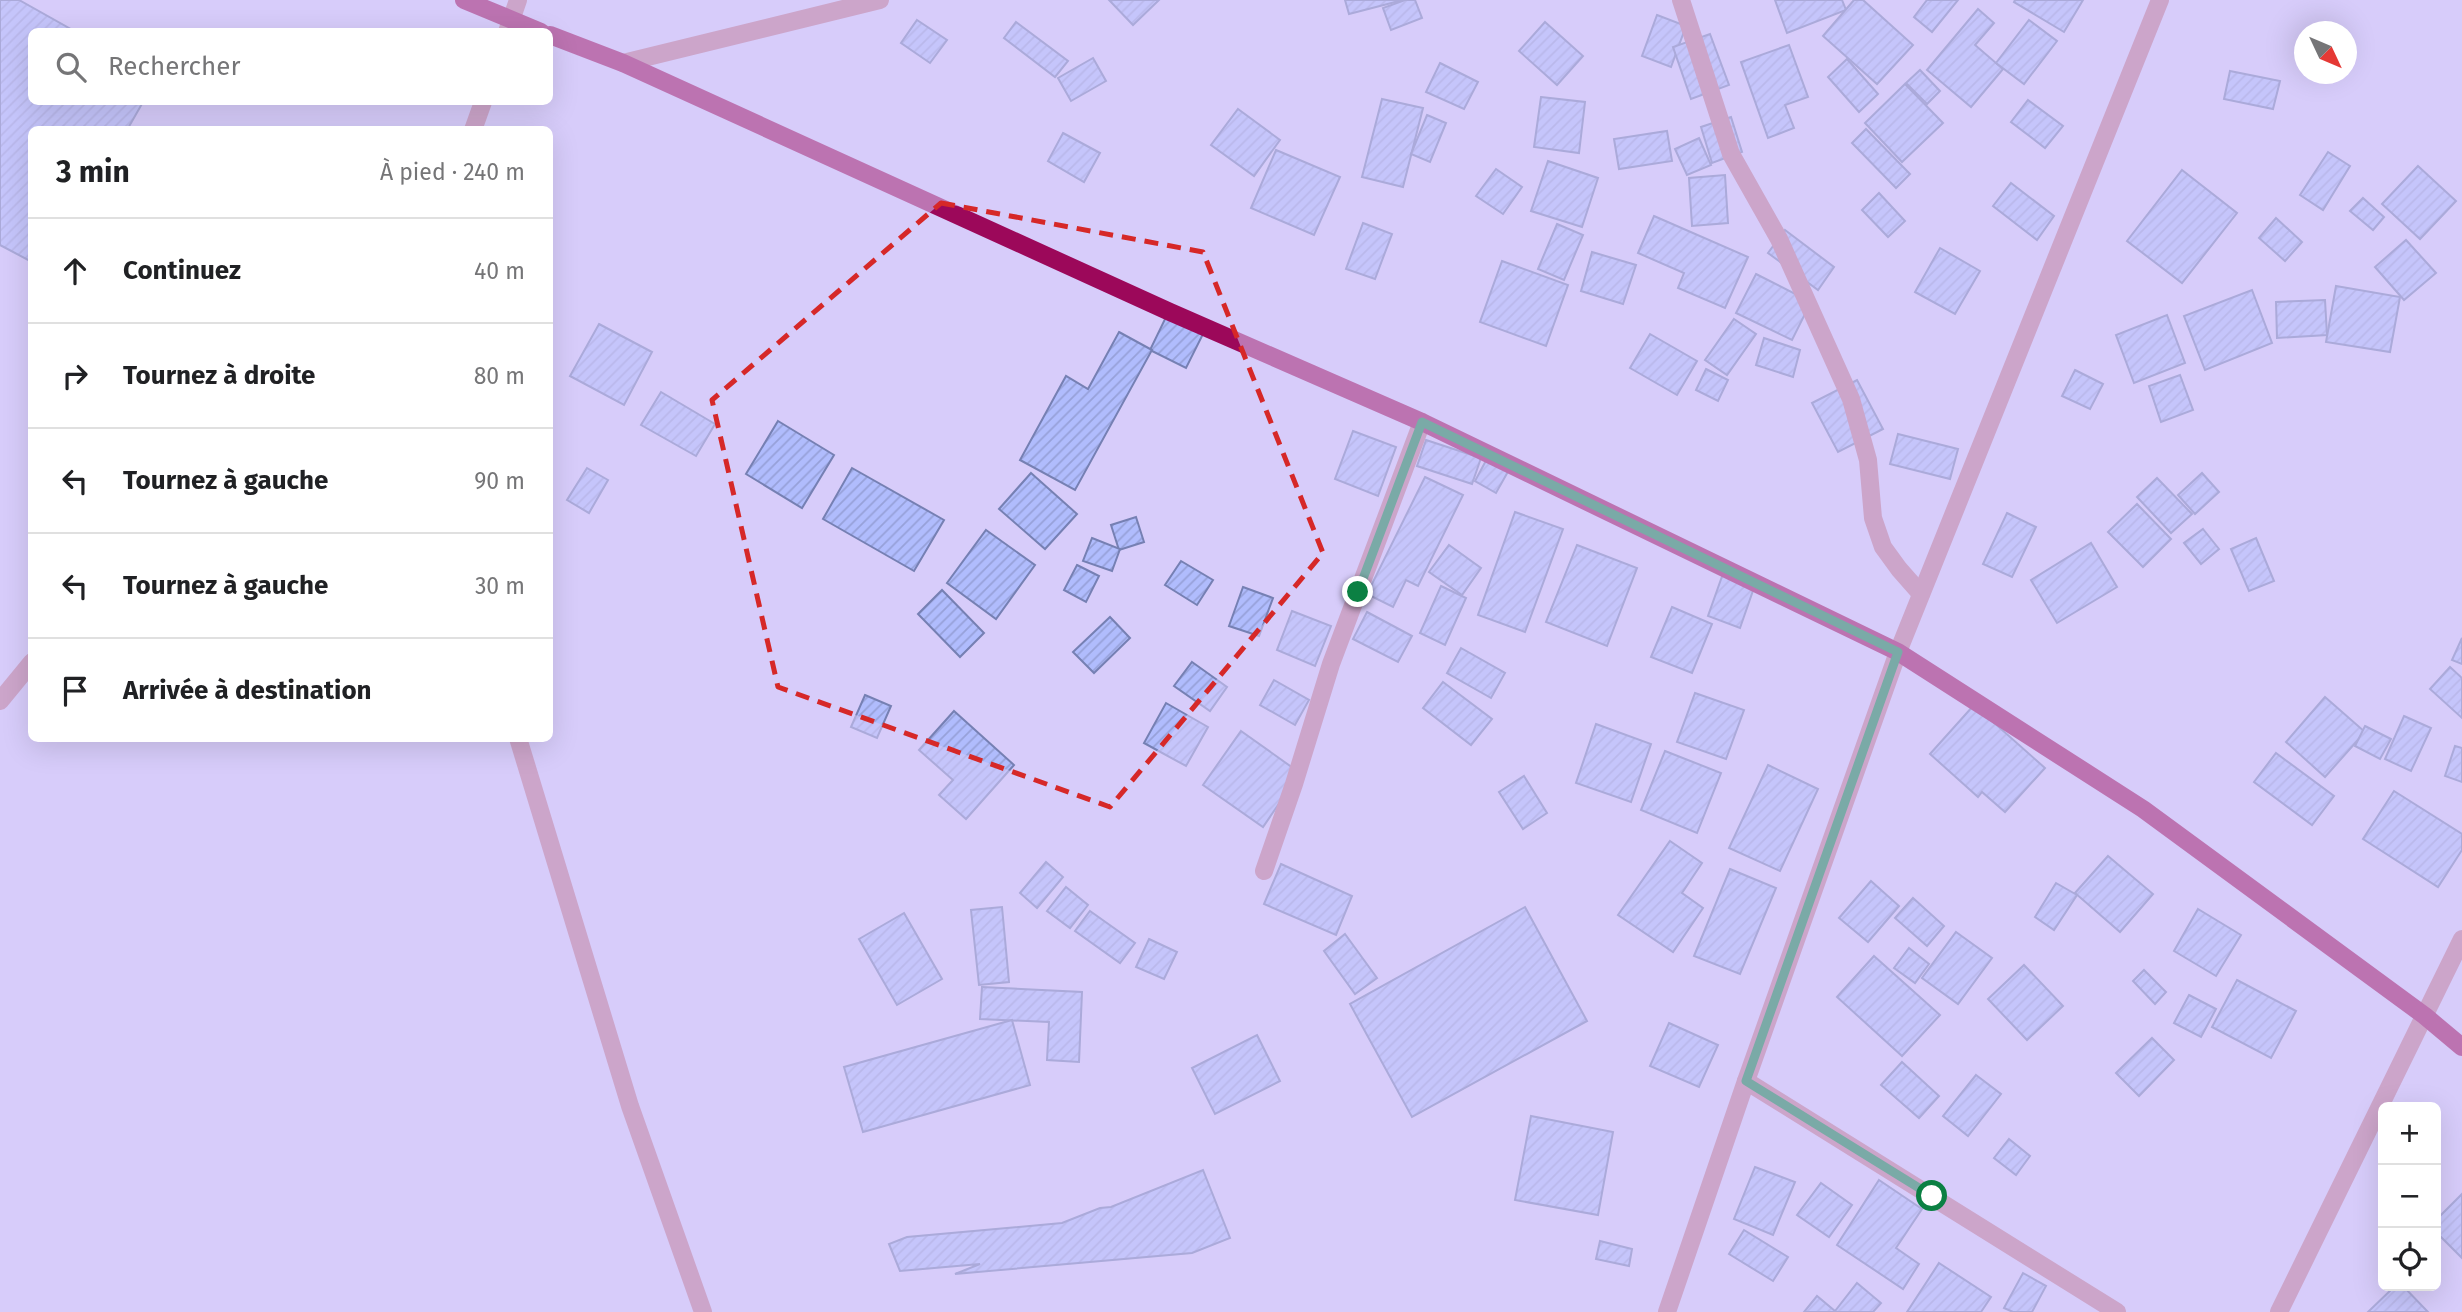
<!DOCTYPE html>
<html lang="fr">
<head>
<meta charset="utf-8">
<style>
	body { margin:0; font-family:"Fira Sans",sans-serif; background:#f2f2f2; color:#202124 }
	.controls { position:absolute; right:21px; bottom:21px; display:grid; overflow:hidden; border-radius:10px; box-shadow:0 7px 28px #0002 }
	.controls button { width:63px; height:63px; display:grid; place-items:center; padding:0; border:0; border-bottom:2px solid #e0e0e0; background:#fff; color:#202124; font:35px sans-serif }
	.compass { position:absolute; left:2294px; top:21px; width:63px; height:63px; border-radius:50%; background:#fff; box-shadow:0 7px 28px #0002; rotate:134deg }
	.stop { position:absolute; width:21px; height:21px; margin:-16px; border:5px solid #0b8043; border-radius:50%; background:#fff }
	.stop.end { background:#0b8043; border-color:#fff; box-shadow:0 2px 7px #0008 }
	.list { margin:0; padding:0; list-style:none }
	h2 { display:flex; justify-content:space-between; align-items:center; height:91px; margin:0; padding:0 28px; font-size:30px }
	h2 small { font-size:23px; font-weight:400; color:#757577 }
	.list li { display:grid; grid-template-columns:46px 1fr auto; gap:21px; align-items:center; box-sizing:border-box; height:105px; padding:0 28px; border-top:2px solid #e0e0e0 }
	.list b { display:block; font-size:26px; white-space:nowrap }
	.list em { font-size:23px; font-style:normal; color:#757577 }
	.icon { flex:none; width:38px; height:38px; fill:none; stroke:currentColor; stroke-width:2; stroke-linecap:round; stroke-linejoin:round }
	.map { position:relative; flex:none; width:2462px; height:1312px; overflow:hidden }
	.search { position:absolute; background:#fff; box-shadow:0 7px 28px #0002; left:28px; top:28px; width:525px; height:77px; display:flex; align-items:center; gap:18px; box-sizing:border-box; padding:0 24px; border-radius:10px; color:#757577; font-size:26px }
	.panel { position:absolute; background:#fff; box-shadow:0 7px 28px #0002; left:28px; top:126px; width:525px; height:616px; border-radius:10px }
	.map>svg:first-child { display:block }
	.building { fill:url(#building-hatch); stroke:#7680b3; stroke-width:2 }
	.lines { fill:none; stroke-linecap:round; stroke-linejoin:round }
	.minor { stroke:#be7691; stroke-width:18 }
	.primary { stroke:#9c085a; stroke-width:18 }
	.route { stroke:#0b8043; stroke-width:9 }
	.marked { fill:none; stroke:#d62828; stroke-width:5; stroke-dasharray:14 9; stroke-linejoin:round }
</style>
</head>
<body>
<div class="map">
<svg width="2462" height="1312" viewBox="0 0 2462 1312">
	<defs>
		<pattern id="building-hatch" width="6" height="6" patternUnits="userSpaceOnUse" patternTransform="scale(1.75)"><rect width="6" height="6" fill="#b0bcfd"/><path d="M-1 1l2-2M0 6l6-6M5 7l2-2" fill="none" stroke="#97a1d9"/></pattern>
	</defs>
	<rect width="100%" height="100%" fill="#d7ccfa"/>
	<!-- building -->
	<g class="building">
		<polygon points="0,0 19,0 76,32 32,32 32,102 143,102 127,130 32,130 32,262 0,245"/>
		<polygon points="1109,0 1159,0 1133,25"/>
		<polygon points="1345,0 1403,0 1349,14"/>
		<polygon points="1405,0 1415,0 1422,18 1391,30 1383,8"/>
		<polygon points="1775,0 1842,0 1846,10 1787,33"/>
		<polygon points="1854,0 1863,0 1913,45 1877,84 1823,36"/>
		<polygon points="1927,0 1958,0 1932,32 1914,17"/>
		<polygon points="2015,0 2083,0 2064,32 2014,2"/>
		<polygon points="1978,9 1994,23 1975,45 2003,69 1971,107 1927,70"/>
		<polygon points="1657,15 1686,26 1671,67 1642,56"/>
		<polygon points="917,20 947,40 930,63 901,43"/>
		<polygon points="2029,20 2057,41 2024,84 1996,63"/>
		<polygon points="1016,22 1068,61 1055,77 1004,38"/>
		<polygon points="1545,22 1583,56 1557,85 1519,51"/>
		<polygon points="1710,34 1729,85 1691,99 1673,47"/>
		<polygon points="1789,45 1808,97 1785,105 1794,128 1768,138 1741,62"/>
		<polygon points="1093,58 1106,81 1071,101 1058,78"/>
		<polygon points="1847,59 1878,94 1859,112 1828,77"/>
		<polygon points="1440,63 1478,82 1464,109 1426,92"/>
		<polygon points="1920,70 1940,91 1927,104 1906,83"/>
		<polygon points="2230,71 2280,81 2273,109 2224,99"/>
		<polygon points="1905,84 1943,123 1902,162 1865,123"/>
		<polygon points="1541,97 1585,102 1579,153 1534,147"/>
		<polygon points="1382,99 1423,108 1403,187 1362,177"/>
		<polygon points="2028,100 2063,126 2045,148 2011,122"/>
		<polygon points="1238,109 1280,140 1254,176 1211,145"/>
		<polygon points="1427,115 1446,123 1430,162 1411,154"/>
		<polygon points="1731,117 1742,152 1712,163 1701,127"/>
		<polygon points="1866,129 1910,174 1896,188 1852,143"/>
		<polygon points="1667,131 1672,161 1619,169 1614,139"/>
		<polygon points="1063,133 1100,153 1084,182 1048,161"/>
		<polygon points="1699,138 1711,165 1687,175 1675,149"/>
		<polygon points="1276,150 1340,177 1314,235 1251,208"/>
		<polygon points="2328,152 2350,166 2323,210 2300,195"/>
		<polygon points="1548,161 1598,178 1582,227 1531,211"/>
		<polygon points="2418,166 2456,201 2420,239 2382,204"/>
		<polygon points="1496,169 1522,187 1503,214 1476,196"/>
		<polygon points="2182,170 2237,213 2182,283 2127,241"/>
		<polygon points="1725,175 1728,223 1692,226 1689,178"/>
		<polygon points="2011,183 2054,216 2037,240 1993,206"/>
		<polygon points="1879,193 1905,221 1888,237 1862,210"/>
		<polygon points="2363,198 2384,217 2373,230 2350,211"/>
		<polygon points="1654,216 1748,257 1725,308 1678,288 1684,273 1638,253"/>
		<polygon points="2276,218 2302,242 2285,261 2259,238"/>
		<polygon points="1363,223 1392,234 1375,279 1346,269"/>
		<polygon points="1557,224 1583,235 1564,280 1538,269"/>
		<polygon points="1785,230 1834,267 1818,290 1768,253"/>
		<polygon points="2406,240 2436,273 2404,300 2375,267"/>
		<polygon points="1940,248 1980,271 1955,314 1915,292"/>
		<polygon points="1592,252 1636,265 1623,304 1581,291"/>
		<polygon points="1502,261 1568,285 1546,346 1480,322"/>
		<polygon points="1756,274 1811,302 1792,340 1736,313"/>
		<polygon points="2336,286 2400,297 2390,352 2326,342"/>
		<polygon points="2252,290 2272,343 2205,370 2184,316"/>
		<polygon points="2325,300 2327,335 2277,338 2276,302"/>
		<polygon points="2167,315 2185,363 2134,383 2116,335"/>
		<polygon points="1166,317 1203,334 1186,368 1150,350"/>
		<polygon points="1734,319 1756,334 1727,375 1705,360"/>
		<polygon points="599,324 652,352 624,405 570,376"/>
		<polygon points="1119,332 1152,350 1075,490 1020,460 1066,376 1088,389"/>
		<polygon points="1650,334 1697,361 1677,395 1630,368"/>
		<polygon points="1764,338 1800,350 1793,377 1756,365"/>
		<polygon points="1706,369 1728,380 1718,401 1696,390"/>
		<polygon points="2075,370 2103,384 2090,409 2062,396"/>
		<polygon points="2180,375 2193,410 2161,422 2149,386"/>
		<polygon points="1857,380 1883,429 1838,452 1812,403"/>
		<polygon points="661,392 715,424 696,456 641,425"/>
		<polygon points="778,421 834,455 802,508 746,474"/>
		<polygon points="1353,431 1396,447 1378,496 1335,479"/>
		<polygon points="1898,434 1958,449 1950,479 1890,464"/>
		<polygon points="1426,440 1481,458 1472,484 1417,466"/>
		<polygon points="1489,455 1510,468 1496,493 1475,481"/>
		<polygon points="587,468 608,480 589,513 567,500"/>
		<polygon points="852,468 944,520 914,571 823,519"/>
		<polygon points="1031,473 1077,514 1045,549 999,509"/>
		<polygon points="2202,473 2219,492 2195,514 2178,495"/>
		<polygon points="1425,477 1463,495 1418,586 1406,580 1393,607 1367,594"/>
		<polygon points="2157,478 2192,514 2171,533 2137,497"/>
		<polygon points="2137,504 2171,539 2143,567 2108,532"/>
		<polygon points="1515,512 1563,529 1525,632 1478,615"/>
		<polygon points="2007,513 2036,527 2012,577 1983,564"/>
		<polygon points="1136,517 1144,542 1119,550 1111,525"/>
		<polygon points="2203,529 2219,549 2201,564 2184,543"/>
		<polygon points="986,530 1035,565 996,619 947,583"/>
		<polygon points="1092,538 1120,549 1112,571 1083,561"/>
		<polygon points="2256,538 2274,581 2249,591 2231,549"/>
		<polygon points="2091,543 2117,587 2057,623 2031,580"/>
		<polygon points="1449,545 1481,568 1462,595 1429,572"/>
		<polygon points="1577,545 1637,568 1607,646 1546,622"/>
		<polygon points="1181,561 1213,580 1197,605 1165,585"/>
		<polygon points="1077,565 1099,576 1086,602 1064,590"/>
		<polygon points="1725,568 1757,579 1740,628 1708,616"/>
		<polygon points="1441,586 1466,598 1445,645 1420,633"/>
		<polygon points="1243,587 1273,598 1259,636 1229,626"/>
		<polygon points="942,590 984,633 960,657 918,614"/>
		<polygon points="1672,607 1712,624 1692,673 1651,657"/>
		<polygon points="1292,611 1331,626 1315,666 1277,650"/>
		<polygon points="1367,612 1412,636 1398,662 1353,639"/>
		<polygon points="1110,617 1130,638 1094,673 1073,652"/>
		<polygon points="2462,638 2462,664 2452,660"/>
		<polygon points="1461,648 1505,673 1491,698 1447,673"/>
		<polygon points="1192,662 1227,687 1210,711 1174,686"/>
		<polygon points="2450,667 2462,678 2462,718 2430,689"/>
		<polygon points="1274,680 1309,700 1295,725 1260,705"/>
		<polygon points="1443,682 1492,719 1471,745 1423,708"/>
		<polygon points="1695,693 1744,710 1726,759 1677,742"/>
		<polygon points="865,695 891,706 877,738 851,727"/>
		<polygon points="2325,697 2365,732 2325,777 2286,742"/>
		<polygon points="1166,703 1208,727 1186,766 1144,743"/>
		<polygon points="1974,705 2045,768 2005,812 1982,792 1978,797 1930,754"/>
		<polygon points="954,711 1014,765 966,819 939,795 953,780 919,750"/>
		<polygon points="2404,716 2431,728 2411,771 2385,759"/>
		<polygon points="1596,724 1651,744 1631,802 1576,783"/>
		<polygon points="2365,726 2391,739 2380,759 2355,746"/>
		<polygon points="1241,731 1300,773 1263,827 1203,785"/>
		<polygon points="2455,746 2462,748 2462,782 2445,776"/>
		<polygon points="1665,751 1721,773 1697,833 1641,810"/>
		<polygon points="2276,753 2334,796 2312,825 2254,782"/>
		<polygon points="1768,765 1818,789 1780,871 1729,848"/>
		<polygon points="1524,776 1547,813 1523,829 1499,792"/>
		<polygon points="2394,791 2462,834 2462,850 2438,887 2363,839"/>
		<polygon points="1670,841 1702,863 1682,893 1703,908 1673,952 1618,915"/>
		<polygon points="2108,856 2153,894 2120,932 2075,893"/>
		<polygon points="1046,862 1063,877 1037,908 1020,893"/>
		<polygon points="1281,864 1352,896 1336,935 1264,904"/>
		<polygon points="1730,869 1776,888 1740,974 1694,956"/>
		<polygon points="1871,881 1899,906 1868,942 1839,918"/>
		<polygon points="2056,883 2077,895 2054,930 2035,917"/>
		<polygon points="1066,887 1088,905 1070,928 1047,911"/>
		<polygon points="1913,898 1944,926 1927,946 1895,918"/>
		<polygon points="1002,907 1009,982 979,985 971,910"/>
		<polygon points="1525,907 1587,1021 1412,1117 1350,1004"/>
		<polygon points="2198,909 2241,935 2216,976 2174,951"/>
		<polygon points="1090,911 1135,943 1120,963 1075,931"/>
		<polygon points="904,913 942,979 897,1005 859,939"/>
		<polygon points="1956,932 1992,958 1958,1004 1922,978"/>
		<polygon points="1345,934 1377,978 1355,994 1324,951"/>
		<polygon points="1149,939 1177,952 1164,979 1136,967"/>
		<polygon points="1909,948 1929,964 1915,983 1894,968"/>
		<polygon points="1874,956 1940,1015 1902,1056 1837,997"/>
		<polygon points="2024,965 2063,1006 2027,1040 1988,999"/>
		<polygon points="2144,970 2166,992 2155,1004 2133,981"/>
		<polygon points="2237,980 2296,1011 2271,1058 2212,1027"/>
		<polygon points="982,987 1082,992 1079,1062 1047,1060 1049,1022 980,1019"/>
		<polygon points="2189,995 2216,1009 2201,1037 2174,1023"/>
		<polygon points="1012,1020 1030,1085 863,1132 844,1067"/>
		<polygon points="1669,1023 1718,1045 1699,1087 1650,1066"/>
		<polygon points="1257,1035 1280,1081 1215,1114 1192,1068"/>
		<polygon points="2152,1038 2174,1060 2139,1096 2116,1073"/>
		<polygon points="1902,1062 1939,1096 1919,1118 1881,1085"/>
		<polygon points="1976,1075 2001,1094 1968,1136 1943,1116"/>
		<polygon points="1531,1116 1613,1132 1598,1215 1515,1200"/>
		<polygon points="2009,1139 2030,1156 2016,1175 1994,1158"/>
		<polygon points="1755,1167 1795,1182 1773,1235 1734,1219"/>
		<polygon points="1203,1170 1230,1238 1192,1253 955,1274 980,1264 900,1271 889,1244 907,1237 1062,1223 1100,1208 1111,1207"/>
		<polygon points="1879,1180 1922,1209 1896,1248 1919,1264 1903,1289 1837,1245"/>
		<polygon points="1821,1183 1852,1205 1829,1237 1797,1215"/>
		<polygon points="2462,1194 2462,1258 2436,1232 2436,1220"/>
		<polygon points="1744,1230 1788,1257 1773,1281 1729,1254"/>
		<polygon points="1600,1241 1632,1249 1629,1266 1596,1259"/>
		<polygon points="1939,1263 1991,1297 1981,1312 1907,1312"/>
		<polygon points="2023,1273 2046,1286 2032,1312 2013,1312 2004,1308"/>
		<polygon points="1857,1283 1881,1303 1873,1312 1804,1312 1817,1296 1835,1311"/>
		<polygon points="2395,1286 2403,1286 2428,1312 2368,1312"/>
	</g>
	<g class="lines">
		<!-- minor -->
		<g class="minor">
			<polyline points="1681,0 1731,154 1779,239 1851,399 1868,460 1873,518 1883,547 1899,569 1921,594"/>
			<polyline points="507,32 518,0"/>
			<polyline points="623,63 880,0"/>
			<polyline points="473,130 483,102"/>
			<polyline points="0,701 32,662"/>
			<polyline points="518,738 630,1106 703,1312"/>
			<polyline points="1264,871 1294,784 1331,664 1422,422"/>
			<polyline points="1746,1081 2117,1312"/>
			<polyline points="1667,1312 1746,1081 1898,652 2160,0"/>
			<polyline points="2279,1312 2462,939"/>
		</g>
		<!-- primary -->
		<g class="primary">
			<polyline points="464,0 541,32"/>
			<polyline points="550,35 623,63 1170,312 1422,422 1898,652 2143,809 2425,1016 2462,1047"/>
		</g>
	</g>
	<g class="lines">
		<!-- route -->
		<polyline class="route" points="1358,592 1422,422 1898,652 1746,1081 1932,1196"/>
	</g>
	<!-- marked area -->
	<path d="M0 0H2462V1312H0ZM941,203l262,49 120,301 -213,254 -332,-120 -66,-287z" fill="#d7ccfa" fill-opacity=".55" fill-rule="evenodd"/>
	<path class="marked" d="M941,203l262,49 120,301 -213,254 -332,-120 -66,-287z"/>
</svg>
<div class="controls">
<button>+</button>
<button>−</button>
<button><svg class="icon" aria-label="locate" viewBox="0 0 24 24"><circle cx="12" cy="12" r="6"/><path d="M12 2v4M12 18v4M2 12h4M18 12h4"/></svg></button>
</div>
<svg class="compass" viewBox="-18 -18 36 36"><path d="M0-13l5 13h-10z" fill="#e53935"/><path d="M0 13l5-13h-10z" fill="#757577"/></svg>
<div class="stop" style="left:1932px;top:1196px"></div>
<div class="stop end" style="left:1358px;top:592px"></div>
<div class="search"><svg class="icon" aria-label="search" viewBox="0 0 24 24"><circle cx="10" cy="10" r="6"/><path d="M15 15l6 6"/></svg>Rechercher</div>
<section class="panel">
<h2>3 min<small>À pied · 240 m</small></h2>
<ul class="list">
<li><svg class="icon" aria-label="ahead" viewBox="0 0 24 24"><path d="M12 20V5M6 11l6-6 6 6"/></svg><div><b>Continuez</b></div><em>40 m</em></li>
<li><svg class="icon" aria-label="right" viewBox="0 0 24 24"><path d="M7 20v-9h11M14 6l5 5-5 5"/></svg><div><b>Tournez à droite</b></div><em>80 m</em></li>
<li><svg class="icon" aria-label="left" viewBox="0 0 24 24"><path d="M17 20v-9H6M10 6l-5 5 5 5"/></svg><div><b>Tournez à gauche</b></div><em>90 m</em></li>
<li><svg class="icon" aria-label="left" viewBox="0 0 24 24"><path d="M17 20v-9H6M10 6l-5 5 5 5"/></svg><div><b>Tournez à gauche</b></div><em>30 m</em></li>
<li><svg class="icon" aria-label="arrive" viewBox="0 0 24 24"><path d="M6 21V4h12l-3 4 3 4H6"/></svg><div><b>Arrivée à destination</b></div></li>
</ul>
</section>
</div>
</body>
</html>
